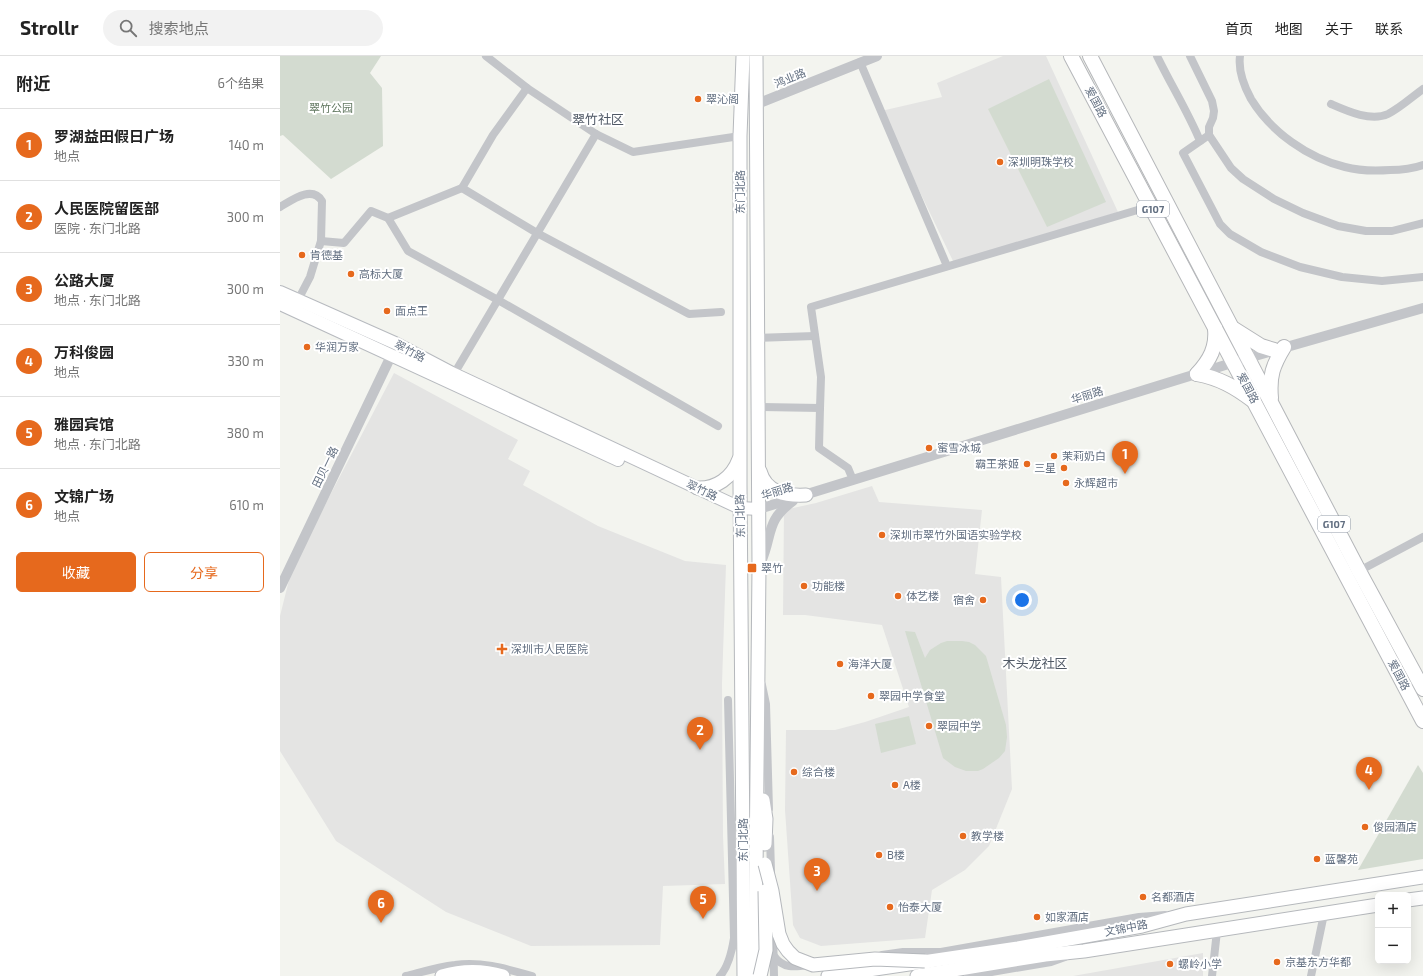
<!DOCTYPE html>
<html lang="zh">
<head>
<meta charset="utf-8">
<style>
	body { margin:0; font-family:"Exo 2","Noto Sans SC",sans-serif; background:#f2f2f2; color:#222 }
	.controls { position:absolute; right:12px; bottom:12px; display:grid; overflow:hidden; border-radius:6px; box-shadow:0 4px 16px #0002 }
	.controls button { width:36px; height:36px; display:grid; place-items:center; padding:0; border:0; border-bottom:1px solid #e0e0e0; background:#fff; color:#222; font:20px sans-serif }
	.you { position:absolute; left:742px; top:544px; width:14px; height:14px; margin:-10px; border:3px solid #fff; border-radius:50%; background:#1a73e8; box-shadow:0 0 0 6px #1a73e833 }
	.badge { display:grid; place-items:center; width:26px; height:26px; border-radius:50%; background:#e6691d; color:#fff; font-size:13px; font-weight:700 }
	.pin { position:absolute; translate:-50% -33px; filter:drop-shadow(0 1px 2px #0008) }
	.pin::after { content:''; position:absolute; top:21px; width:14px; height:12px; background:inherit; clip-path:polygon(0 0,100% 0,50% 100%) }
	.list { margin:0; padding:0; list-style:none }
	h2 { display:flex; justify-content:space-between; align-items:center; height:52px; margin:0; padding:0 16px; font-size:17px }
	h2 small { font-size:13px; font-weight:400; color:#767676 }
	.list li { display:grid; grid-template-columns:26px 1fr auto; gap:12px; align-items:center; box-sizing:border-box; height:72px; padding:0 16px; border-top:1px solid #e0e0e0 }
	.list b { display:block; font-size:15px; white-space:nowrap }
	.list p { margin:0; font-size:13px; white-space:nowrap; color:#767676 }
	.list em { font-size:13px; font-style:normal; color:#767676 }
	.actions { display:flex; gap:8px; padding:12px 16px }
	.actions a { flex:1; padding:9px 0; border:1px solid #e6691d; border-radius:6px; text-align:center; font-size:14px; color:#e6691d }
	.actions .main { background:#e6691d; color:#fff }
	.icon { flex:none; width:22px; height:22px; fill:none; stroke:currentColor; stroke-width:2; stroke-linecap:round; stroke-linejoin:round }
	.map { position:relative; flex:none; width:1143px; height:920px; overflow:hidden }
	header { display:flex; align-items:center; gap:24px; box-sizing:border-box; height:56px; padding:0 20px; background:#fff; border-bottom:1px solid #e0e0e0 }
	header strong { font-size:19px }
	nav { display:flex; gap:22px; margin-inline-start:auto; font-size:14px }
	.search { width:280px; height:36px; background:#f2f2f2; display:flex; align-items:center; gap:10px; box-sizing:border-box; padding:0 14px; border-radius:22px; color:#767676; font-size:15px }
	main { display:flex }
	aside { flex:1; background:#fff }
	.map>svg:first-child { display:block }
	.built { fill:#e4e4e3 }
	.green { fill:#d3dbd0 }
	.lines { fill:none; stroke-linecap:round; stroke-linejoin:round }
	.secondary-casing { stroke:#b7babf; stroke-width:14 }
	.primary-casing { stroke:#b5b8bc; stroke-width:15 }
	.trunk-casing { stroke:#b5b7ba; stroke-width:16 }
	.minor { stroke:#c3c5c9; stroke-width:8 }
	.tertiary { stroke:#c3c5c9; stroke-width:10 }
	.secondary { stroke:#fff; stroke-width:12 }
	.primary { stroke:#fff; stroke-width:13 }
	.trunk { stroke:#fff; stroke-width:14 }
	.primary-bridge-casing { stroke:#b5b8bc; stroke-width:15; stroke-linecap:butt }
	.primary-bridge { stroke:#fff; stroke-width:13 }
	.poi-dot { fill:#e6691d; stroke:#fff; stroke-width:1.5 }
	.labels { text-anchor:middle; stroke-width:4; stroke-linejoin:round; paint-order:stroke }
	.shield { fill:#fff; stroke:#919aa7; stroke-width:1 }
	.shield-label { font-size:10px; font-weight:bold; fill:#626f81 }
	.street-label { font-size:11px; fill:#626f81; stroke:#fff }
	.poi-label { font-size:11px; fill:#626f81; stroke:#fff; text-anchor:start }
	.park-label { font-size:11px; fill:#627861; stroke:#fff }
	.quarter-label { font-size:13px; fill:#505966; stroke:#fff }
</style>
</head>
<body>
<header>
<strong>Strollr</strong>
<div class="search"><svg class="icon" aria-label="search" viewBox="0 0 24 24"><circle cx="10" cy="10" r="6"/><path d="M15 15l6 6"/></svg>搜索地点</div>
<nav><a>首页</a><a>地图</a><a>关于</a><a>联系</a></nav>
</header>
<main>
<aside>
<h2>附近<small>6个结果</small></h2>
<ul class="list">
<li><span class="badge">1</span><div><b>罗湖益田假日广场</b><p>地点</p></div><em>140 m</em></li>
<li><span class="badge">2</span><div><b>人民医院留医部</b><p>医院 · 东门北路</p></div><em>300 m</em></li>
<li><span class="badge">3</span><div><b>公路大厦</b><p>地点 · 东门北路</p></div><em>300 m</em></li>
<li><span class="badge">4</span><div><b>万科俊园</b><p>地点</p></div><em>330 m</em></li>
<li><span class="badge">5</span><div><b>雅园宾馆</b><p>地点 · 东门北路</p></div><em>380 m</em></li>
<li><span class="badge">6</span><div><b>文锦广场</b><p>地点</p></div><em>610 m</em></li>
</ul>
<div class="actions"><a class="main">收藏</a><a>分享</a></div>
</aside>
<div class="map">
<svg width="1143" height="920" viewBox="0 0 1143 920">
	<rect width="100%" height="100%" fill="#f3f4ef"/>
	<!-- built -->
	<g class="built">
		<polygon points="723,0 766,0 838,156 674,207 601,55 662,41 657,27"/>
		<polygon points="114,317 238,384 228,403 250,415 243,429 318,470 405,505 446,509 442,627 443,780 445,828 383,830 380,889 251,890 166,856 56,785 0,695 0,560 12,512"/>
		<polygon points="592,430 599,446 702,454 695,518 721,521 732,733 709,790 685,814 652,834 645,882 541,890 520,882 513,869 505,754 506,674 555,674 585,666 629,651 602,569 525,559 503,559 504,454 536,447"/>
		<polygon points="923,897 923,920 793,920"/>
	</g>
	<!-- green -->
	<g class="green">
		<polygon points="0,0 101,0 90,17 102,32 103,90 51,123 3,79 0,80"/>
		<polygon points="769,23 826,146 767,171 708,53"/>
		<polygon points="625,575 635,576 645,602 650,594 661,587 667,585 682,585 689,586 695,589 706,600 726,669 727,681 725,695 719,702 703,713 698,715 686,715 675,711 663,702"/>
		<polygon points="629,660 636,688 601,697 595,668"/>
		<polygon points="1138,709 1143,717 1143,803 1078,814"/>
	</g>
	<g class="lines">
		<!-- secondary casing -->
		<g class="secondary-casing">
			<g id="secondary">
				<polyline points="0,236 115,287 174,318 460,452 479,453"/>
				<polyline points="0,248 338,404"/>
			</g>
		</g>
		<!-- primary casing -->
		<g class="primary-casing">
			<g id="primary">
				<polyline points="463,0 460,80 460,429 464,920"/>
				<path d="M480,415c6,22 26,25 46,24"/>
				<path d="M417,432c19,1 35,-10 42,-29"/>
				<polyline points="483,744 486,763 485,788"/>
				<polyline points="1128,844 1143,842"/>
				<path d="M162,920c20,-6 41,-6 61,0"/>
				<polyline points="475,920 479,511 476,0"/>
				<polyline points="548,920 738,892 862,870 906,858 1143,821"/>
				<polyline points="637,920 765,899 804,895 1098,849"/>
			</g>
		</g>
		<!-- trunk casing -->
		<g class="trunk-casing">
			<g id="trunk">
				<polyline points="791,0 1143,665"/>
				<polyline points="810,0 1079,515 1143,633"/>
				<polyline points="954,273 981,290 994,294"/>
				<path d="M917,318c22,4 38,13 55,26"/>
				<path d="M917,318c13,-14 20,-27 18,-46"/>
				<path d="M991,342c-2,-22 2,-33 13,-51"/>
				<polyline points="645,920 648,918"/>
			</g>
		</g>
		<!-- minor -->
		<g class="minor">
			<polyline points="206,0 247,32 316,78 353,96 460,80"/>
			<path d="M877,0c14,29 31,56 43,85"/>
			<polyline points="910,0 932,45 934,55 933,62 929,71 929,79 951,112 963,123 994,143 1023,157 1058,170 1086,175 1112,175 1143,167"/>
			<path d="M960,0c-2,15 4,30 11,43 20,33 57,59 94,68 15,4 30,4 45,3 11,0 22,-1 33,-5"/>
			<polyline points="580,6 667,210"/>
			<path d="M1051,48c16,7 40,18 57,10 12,-6 24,-17 35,-25"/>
			<polyline points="929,79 903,97 940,168 950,178 981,196 1020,211 1062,221 1102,225 1143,221"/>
			<polyline points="182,132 257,177 409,258 441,256"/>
			<path d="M0,151c12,-7 32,-22 42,-6l-1,40 -11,36 -12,23"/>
			<polyline points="108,162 182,132 213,79 247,32"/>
			<polyline points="41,185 64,187 91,155 108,162 128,195 218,244 438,370"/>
			<polyline points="478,282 535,280"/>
			<polyline points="174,318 316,78"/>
			<polyline points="479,351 540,352 541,321 531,251 871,150"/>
			<polyline points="540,352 539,392 568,412 573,424"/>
			<polyline points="1079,515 1143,481"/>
			<polyline points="482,629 486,648 489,753"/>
			<polyline points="490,781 491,815"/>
			<polyline points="493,871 494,920"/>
			<polyline points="602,899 623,896 661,896 859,861 885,859"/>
			<path d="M494,900c9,13 21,11 35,9"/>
			<path d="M126,920c16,-4 32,-9 49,-11 26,-4 52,4 77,11"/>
			<path d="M440,920c9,-10 12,-25 14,-38l-6,-238"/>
			<polyline points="688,920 771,906 785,901"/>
			<polyline points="932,920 937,875"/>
			<polyline points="1031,920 1044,858"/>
		</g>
		<!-- tertiary -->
		<g class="tertiary">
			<polyline points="477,48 597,0"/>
			<polyline points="479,453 968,302 1143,252"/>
			<path d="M481,506c12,-27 4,-41 32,-61"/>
			<polyline points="0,532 111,300"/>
		</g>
		<!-- secondary -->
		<use href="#secondary" class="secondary"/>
		<!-- primary -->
		<use href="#primary" class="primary"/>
		<!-- trunk -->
		<use href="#trunk" class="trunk"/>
		<!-- primary-bridge casing -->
		<g class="primary-bridge-casing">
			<g id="primary-bridge">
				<polyline points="485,808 492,835 499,878 503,888 508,895 515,902 533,909 595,903 645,905"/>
				<polyline points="480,920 486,894 485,835"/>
			</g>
		</g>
		<!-- primary-bridge -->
		<use href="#primary-bridge" class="primary-bridge"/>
	</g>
	<!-- markers -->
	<g class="poi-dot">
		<circle cx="418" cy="43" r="4"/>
		<circle cx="720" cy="106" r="4"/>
		<circle cx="22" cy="199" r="4"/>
		<circle cx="71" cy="218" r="4"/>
		<circle cx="107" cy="255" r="4"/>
		<circle cx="27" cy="291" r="4"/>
		<circle cx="649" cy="392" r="4"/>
		<circle cx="774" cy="400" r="4"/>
		<circle cx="747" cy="408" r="4"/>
		<circle cx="784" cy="412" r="4"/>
		<circle cx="786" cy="427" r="4"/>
		<circle cx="602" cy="479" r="4"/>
		<rect x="467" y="507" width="10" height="10" rx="2"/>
		<circle cx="524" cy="530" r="4"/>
		<circle cx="618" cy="540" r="4"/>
		<circle cx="703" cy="544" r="4"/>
		<path d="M220 587h4v4h4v4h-4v4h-4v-4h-4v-4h4z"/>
		<circle cx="560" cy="608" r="4"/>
		<circle cx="591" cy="640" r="4"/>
		<circle cx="649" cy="670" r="4"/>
		<circle cx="514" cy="716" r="4"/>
		<circle cx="615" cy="729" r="4"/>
		<circle cx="1085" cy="771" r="4"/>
		<circle cx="683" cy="780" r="4"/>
		<circle cx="599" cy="799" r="4"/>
		<circle cx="1037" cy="803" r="4"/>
		<circle cx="863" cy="841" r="4"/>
		<circle cx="610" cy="851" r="4"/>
		<circle cx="757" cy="861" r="4"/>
		<circle cx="997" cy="906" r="4"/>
		<circle cx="890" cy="908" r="4"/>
	</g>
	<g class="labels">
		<!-- shield labels -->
		<g class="shield">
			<rect x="857" y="145" width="32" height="16" rx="3"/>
			<rect x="1038" y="460" width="32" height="16" rx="3"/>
		</g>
		<g class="shield-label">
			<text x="873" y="157">G107</text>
			<text x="1054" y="472">G107</text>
		</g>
		<!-- street labels -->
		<g class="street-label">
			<text transform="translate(510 22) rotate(-22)" y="4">鸿业路</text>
			<text transform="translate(816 46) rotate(62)" y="4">爱国路</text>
			<text transform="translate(460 136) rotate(-90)" y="4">东门北路</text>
			<text transform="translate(130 295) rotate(28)" y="4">翠竹路</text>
			<text transform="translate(968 332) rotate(62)" y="4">爱国路</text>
			<text transform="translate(807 339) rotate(-17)" y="4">华丽路</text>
			<text transform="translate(45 411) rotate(-64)" y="4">田贝一路</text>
			<text transform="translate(422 434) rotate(25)" y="4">翠竹路</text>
			<text transform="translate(497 435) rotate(-17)" y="4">华丽路</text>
			<text transform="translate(460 460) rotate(-91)" y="4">东门北路</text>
			<text transform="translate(1119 619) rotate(62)" y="4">爱国路</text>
			<text transform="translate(463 784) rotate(-90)" y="4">东门北路</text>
			<text transform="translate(846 872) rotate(-11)" y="4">文锦中路</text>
		</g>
		<!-- poi labels -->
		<g class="poi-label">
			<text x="426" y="47">翠沁阁</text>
			<text x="728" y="110">深圳明珠学校</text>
			<text x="30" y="203">肯德基</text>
			<text x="79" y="222">高标大厦</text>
			<text x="115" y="259">面点王</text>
			<text x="35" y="295">华润万家</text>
			<text x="657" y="396">蜜雪冰城</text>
			<text x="782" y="404">茉莉奶白</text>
			<text x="739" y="412" text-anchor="end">霸王茶姬</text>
			<text x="776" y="416" text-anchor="end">三星</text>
			<text x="794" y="431">永辉超市</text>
			<text x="610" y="483">深圳市翠竹外国语实验学校</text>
			<text x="481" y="516">翠竹</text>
			<text x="532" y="534">功能楼</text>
			<text x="626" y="544">体艺楼</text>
			<text x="695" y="548" text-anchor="end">宿舍</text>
			<text x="231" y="597">深圳市人民医院</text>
			<text x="568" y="612">海洋大厦</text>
			<text x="599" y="644">翠园中学食堂</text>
			<text x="657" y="674">翠园中学</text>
			<text x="522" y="720">综合楼</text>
			<text x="623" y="733">A楼</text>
			<text x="1093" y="775">俊园酒店</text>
			<text x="691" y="784">教学楼</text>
			<text x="607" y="803">B楼</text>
			<text x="1045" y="807">蓝馨苑</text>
			<text x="871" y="845">名都酒店</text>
			<text x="618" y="855">怡泰大厦</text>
			<text x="765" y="865">如家酒店</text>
			<text x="1005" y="910">京基东方华都</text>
			<text x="898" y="912">螺岭小学</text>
		</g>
		<!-- park labels -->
		<g class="park-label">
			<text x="51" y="56">翠竹公园</text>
		</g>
		<!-- quarter labels -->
		<g class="quarter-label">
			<text x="318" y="68">翠竹社区</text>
			<text x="755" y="612">木头龙社区</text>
		</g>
	</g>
</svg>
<div class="controls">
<button>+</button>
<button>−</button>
</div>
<div class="you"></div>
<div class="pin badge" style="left:845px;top:418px">1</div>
<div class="pin badge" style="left:420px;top:694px">2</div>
<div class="pin badge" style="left:537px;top:835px">3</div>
<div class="pin badge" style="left:1089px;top:734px">4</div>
<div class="pin badge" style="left:423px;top:863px">5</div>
<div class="pin badge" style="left:101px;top:867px">6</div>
</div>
</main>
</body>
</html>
